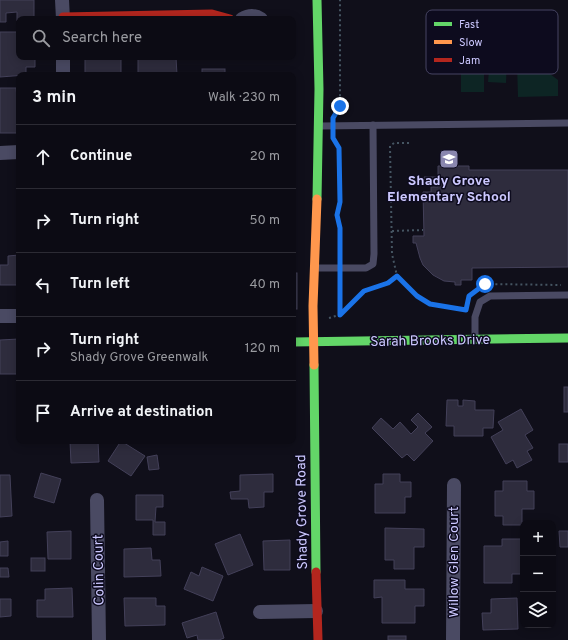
<!DOCTYPE html>
<html lang="en">
<head>
<meta charset="utf-8">
<style>
	body { margin:0; font-family:Overpass,sans-serif; background:#1a1922; color:#f1f3f6 }
	.controls { position:absolute; right:12px; bottom:12px; display:grid; overflow:hidden; border-radius:8px; box-shadow:0 2px 10px #0003 }
	.controls button { width:36px; height:36px; display:grid; place-items:center; padding:0; border:0; border-bottom:1px solid #2c2b34; background:#0c0b14; color:#f1f3f6; font:20px sans-serif }
	.stop { position:absolute; width:12px; height:12px; margin:-9px; border:3px solid #1a73e8; border-radius:50%; background:#fff }
	.stop.end { background:#1a73e8; border-color:#fff; box-shadow:0 1px 4px #0008 }
	.list { margin:0; padding:0; list-style:none }
	h2 { display:flex; justify-content:space-between; align-items:center; height:52px; margin:0; padding:0 16px; font-size:17px }
	h2 small { font-size:13px; font-weight:400; color:#9a9ba0 }
	.list li { display:grid; grid-template-columns:26px 1fr auto; gap:12px; align-items:center; box-sizing:border-box; height:64px; padding:0 16px; border-top:1px solid #2c2b34 }
	.list b { display:block; font-size:15px; white-space:nowrap }
	.list p { margin:0; font-size:13px; white-space:nowrap; color:#9a9ba0 }
	.list em { font-size:13px; font-style:normal; color:#9a9ba0 }
	.icon { flex:none; width:22px; height:22px; fill:none; stroke:currentColor; stroke-width:2; stroke-linecap:round; stroke-linejoin:round }
	.map { position:relative; flex:none; width:568px; height:640px; overflow:hidden }
	.search { position:absolute; background:#0c0b14; box-shadow:0 2px 10px #0003; left:16px; top:16px; width:280px; height:44px; display:flex; align-items:center; gap:10px; box-sizing:border-box; padding:0 14px; border-radius:8px; color:#9a9ba0; font-size:15px }
	.panel { position:absolute; background:#0c0b14; box-shadow:0 2px 10px #0003; left:16px; top:72px; width:280px; height:372px; border-radius:8px }
	.map>svg:first-child { display:block }
	.green { fill:#0d2524 }
	.building { fill:#2e2c3d; stroke:#434059 }
	.lines { fill:none; stroke-linecap:round; stroke-linejoin:round }
	.path { stroke:#455562; stroke-width:2; stroke-dasharray:2 3; stroke-linecap:butt }
	.lane { stroke:#4a4a63; stroke-width:7 }
	.street { stroke:#4a4a63; stroke-width:14 }
	.fast { stroke:#63d668; stroke-width:9 }
	.slow { stroke:#ff974d; stroke-width:9 }
	.jam { stroke:#b3261e; stroke-width:9 }
	.route { stroke:#1a73e8; stroke-width:5 }
	.labels { text-anchor:middle; stroke-width:3; stroke-linejoin:round; paint-order:stroke }
	.poi-label { font-size:14px; font-weight:bold; fill:#ccc8ff; stroke:#0d0b1e }
	.street-label { font-size:14px; fill:#ccc8ff; stroke:#0d0b1e }
	.key { fill:#0d0b1e; stroke:#464462; stroke-width:1 }
	.key-label { font-size:11px; fill:#ccc8ff }
</style>
</head>
<body>
<div class="map">
<svg width="568" height="640" viewBox="0 0 568 640">
	<rect width="100%" height="100%" fill="#100f1a"/>
	<!-- green -->
	<g class="green">
		<polygon points="490,57 507,58 506,83 488,82"/>
		<polygon points="523,61 534,62 558,80 558,96 518,97 517,64"/>
		<rect x="461" y="70" width="23" height="22"/>
	</g>
	<!-- building -->
	<g class="building">
		<polygon points="0,0 34,0 34,19 19,19 19,21 17,21 17,12 6,13 6,22 0,22"/>
		<polygon points="0,32 19,32 19,57 35,57 35,67 26,67 26,75 0,77"/>
		<polygon points="85,57 121,57 121,74 128,74 128,75 85,75"/>
		<polygon points="138,57 176,57 177,75 138,75"/>
		<rect x="202" y="69" width="23" height="6"/>
		<polygon points="0,88 16,88 17,98 19,98 19,133 0,133"/>
		<polygon points="438,166 469,166 469,170 568,170 568,267 472,268 472,280 461,280 461,285 455,285 455,282 444,281 433,275 423,265 420,258 416,243 413,243 413,236 424,236 423,192 431,192 431,187 438,187 438,184 424,184 424,177 438,177"/>
		<polygon points="19,255 19,285 0,285 0,265 8,265 8,256"/>
		<rect x="293" y="273" width="4" height="36"/>
		<polygon points="19,339 19,374 0,374 0,340"/>
		<rect x="564" y="387" width="4" height="25"/>
		<polygon points="447,400 458,400 458,406 463,406 463,400 475,401 475,410 494,410 493,428 483,428 483,436 454,436 454,426 446,426"/>
		<polygon points="521,409 533,430 525,435 533,448 527,451 532,460 517,468 513,460 506,464 491,437 503,430 498,422"/>
		<polygon points="418,413 432,427 425,433 433,441 414,461 407,454 402,458 372,428 381,418 393,429 400,422 411,434 418,427 411,420"/>
		<polygon points="70,441 98,441 99,462 71,463"/>
		<polygon points="121,441 145,456 131,476 108,461"/>
		<rect x="559" y="444" width="9" height="18"/>
		<polygon points="157,455 159,469 149,470 147,457"/>
		<polygon points="41,473 61,479 54,503 34,497"/>
		<polygon points="273,474 273,492 264,492 264,507 249,508 248,499 231,499 230,492 240,491 240,475"/>
		<polygon points="383,474 400,474 400,482 411,482 411,497 405,497 405,513 375,513 375,484 383,484"/>
		<polygon points="0,475 10,475 12,516 0,517"/>
		<polygon points="503,481 527,481 527,491 534,491 534,509 522,509 522,525 503,525 503,516 495,516 495,491 503,491"/>
		<polygon points="136,495 163,495 163,507 156,507 155,522 165,522 165,535 153,535 153,520 136,520"/>
		<polygon points="385,528 424,529 424,547 414,547 414,569 394,569 394,560 385,560"/>
		<polygon points="71,531 71,559 48,559 47,532"/>
		<polygon points="559,531 568,531 568,547 560,547"/>
		<polygon points="240,534 253,565 228,575 215,544"/>
		<polygon points="502,539 522,539 521,574 512,574 512,583 484,583 484,546 502,546"/>
		<polygon points="290,540 290,570 264,570 263,541"/>
		<polygon points="8,541 8,556 0,556 0,542"/>
		<polygon points="151,548 152,560 160,560 161,576 124,577 124,549"/>
		<rect x="31" y="558" width="14" height="13"/>
		<polygon points="202,567 223,576 213,601 184,589 191,572 199,576"/>
		<polygon points="0,568 8,568 9,577 0,577"/>
		<polygon points="374,580 405,580 405,589 424,589 424,606 415,606 415,623 382,623 382,597 374,598"/>
		<polygon points="72,588 73,617 37,617 37,600 45,600 45,589"/>
		<polygon points="124,598 156,598 156,606 165,606 165,625 125,626"/>
		<polygon points="517,598 518,629 483,630 482,613 491,613 491,599"/>
		<polygon points="0,599 11,599 11,616 0,617"/>
		<polygon points="216,612 224,638 219,640 198,640 197,635 187,638 182,623"/>
		<rect x="388" y="636" width="18" height="4"/>
	</g>
	<g class="lines">
		<!-- path -->
		<g class="path">
			<polyline points="293,31 294,31"/>
			<polyline points="335,115 340,106 340,0"/>
			<polyline points="334,139 339,148 340,202 337,215 340,228 340,259"/>
			<polyline points="409,143 394,143 390,146 392,254 397,276 417,296 430,303 466,310 469,296 485,284 561,285"/>
			<polyline points="392,231 423,230"/>
			<polyline points="339,315 364,291 388,283 397,276"/>
			<polyline points="329,318 339,315 340,277"/>
		</g>
		<!-- lane -->
		<g class="lane">
			<polyline points="320,126 568,123"/>
			<polyline points="316,268 366,268 373,264 374,254 373,125"/>
			<polyline points="475,339 475,317 480,302 490,296 568,295"/>
		</g>
		<!-- street -->
		<g class="street">
			<polyline points="62,0 63,19"/>
			<path d="M242,19c7,-4 13,-4 19,0"/>
			<polyline points="63,57 63,75"/>
			<polyline points="0,153 19,152"/>
			<polyline points="0,316 19,316"/>
			<polyline points="97,500 99,640"/>
			<polyline points="260,612 316,611"/>
			<polyline points="453,640 454,485"/>
		</g>
		<!-- fast -->
		<g class="fast">
			<polyline points="317,0 319,89 317,199"/>
			<polyline points="293,342 568,338"/>
			<polyline points="314,365 316,572"/>
		</g>
		<!-- slow -->
		<polyline class="slow" points="314,365 313,306 317,199"/>
		<!-- jam -->
		<g class="jam">
			<polyline points="63,17 212,14 230,19"/>
			<polyline points="316,572 318,640"/>
		</g>
	</g>
	<g class="lines">
		<!-- route -->
		<polyline class="route" points="340,106 333,118 333,138 339,148 340,202 337,215 340,228 340,315 364,291 388,283 397,276 417,296 430,304 466,310 469,296 485,284"/>
	</g>
	<!-- icons -->
	<defs>
		<g id="school-square" transform="scale(1)"><rect x="-9" y="-9" width="18" height="18" rx="4" fill="#8a87af" stroke="#0d0b1e"/><path d="M0-5L7-2L0 1L-7-2ZM-4 1L0 2.5L4 1V4Q0 6-4 4Z" fill="#fff"/></g>
	</defs>
	<g fill-rule="evenodd">
		<use href="#school-square" x="449" y="159"/>
	</g>
	<g class="labels">
		<!-- poi labels -->
		<g class="poi-label">
			<text x="449" y="185">Shady Grove<tspan x="449" dy="16">Elementary School</tspan></text>
		</g>
		<!-- street labels -->
		<g class="street-label">
			<text transform="translate(430 340) rotate(-1)" y="5">Sarah Brooks Drive</text>
			<text transform="translate(301 512) rotate(-91)" y="5">Shady Grove Road</text>
			<text transform="translate(453 562) rotate(-90)" y="5">Willow Glen Court</text>
			<text transform="translate(98 570) rotate(-91)" y="5">Colin Court</text>
		</g>
	</g>
	<!-- legend -->
	<rect x="426" y="10" width="132" height="64" rx="6" class="key"/>
	<rect x="434" y="22" width="18" height="4" fill="#63d668"/>
	<rect x="434" y="40" width="18" height="4" fill="#ff974d"/>
	<rect x="434" y="58" width="18" height="4" fill="#b3261e"/>
	<g class="key-label">
		<text x="459" y="28">Fast</text>
		<text x="459" y="46">Slow</text>
		<text x="459" y="64">Jam</text>
	</g>
</svg>
<div class="controls">
<button>+</button>
<button>−</button>
<button><svg class="icon" aria-label="layers" viewBox="0 0 24 24"><path d="M12 4l9 5-9 5-9-5zM3 14l9 5 9-5"/></svg></button>
</div>
<div class="stop" style="left:485px;top:284px"></div>
<div class="stop end" style="left:340px;top:106px"></div>
<div class="search"><svg class="icon" aria-label="search" viewBox="0 0 24 24"><circle cx="10" cy="10" r="6"/><path d="M15 15l6 6"/></svg>Search here</div>
<section class="panel">
<h2>3 min<small>Walk · 230 m</small></h2>
<ul class="list">
<li><svg class="icon" aria-label="ahead" viewBox="0 0 24 24"><path d="M12 20V5M6 11l6-6 6 6"/></svg><div><b>Continue</b></div><em>20 m</em></li>
<li><svg class="icon" aria-label="right" viewBox="0 0 24 24"><path d="M7 20v-9h11M14 6l5 5-5 5"/></svg><div><b>Turn right</b></div><em>50 m</em></li>
<li><svg class="icon" aria-label="left" viewBox="0 0 24 24"><path d="M17 20v-9H6M10 6l-5 5 5 5"/></svg><div><b>Turn left</b></div><em>40 m</em></li>
<li><svg class="icon" aria-label="right" viewBox="0 0 24 24"><path d="M7 20v-9h11M14 6l5 5-5 5"/></svg><div><b>Turn right</b><p>Shady Grove Greenwalk</p></div><em>120 m</em></li>
<li><svg class="icon" aria-label="arrive" viewBox="0 0 24 24"><path d="M6 21V4h12l-3 4 3 4H6"/></svg><div><b>Arrive at destination</b></div></li>
</ul>
</section>
</div>
</body>
</html>
